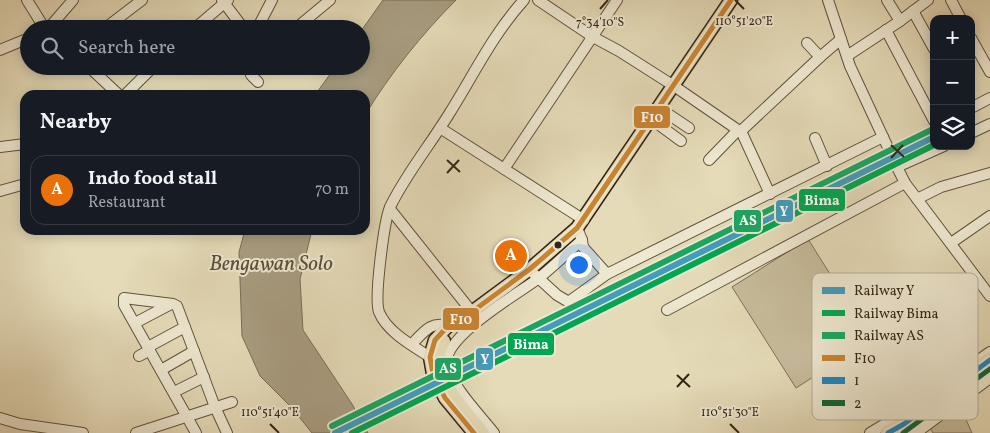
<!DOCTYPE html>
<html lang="en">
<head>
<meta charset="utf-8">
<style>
	body { margin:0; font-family:Vollkorn,serif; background:#20242c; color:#f1f3f6 }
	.controls { position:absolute; right:15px; top:15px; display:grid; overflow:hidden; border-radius:10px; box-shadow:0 2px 12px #0003 }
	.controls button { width:45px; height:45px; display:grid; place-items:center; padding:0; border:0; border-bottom:1px solid #363941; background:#171b24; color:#f1f3f6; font:25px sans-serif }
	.you { position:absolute; left:578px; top:264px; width:18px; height:18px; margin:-12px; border:4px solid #fff; border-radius:50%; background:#1a73e8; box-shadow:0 0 0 8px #1a73e833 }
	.badge { display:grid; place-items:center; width:32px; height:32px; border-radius:50%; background:#c59692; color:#fff; font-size:16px; font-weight:700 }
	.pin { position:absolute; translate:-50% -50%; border:2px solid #fff; box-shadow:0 1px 5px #0006 }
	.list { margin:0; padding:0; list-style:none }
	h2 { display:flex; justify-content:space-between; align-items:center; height:65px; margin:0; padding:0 20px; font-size:21px }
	h2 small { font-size:16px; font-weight:400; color:#9ea1a6 }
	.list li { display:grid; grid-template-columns:32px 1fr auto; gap:15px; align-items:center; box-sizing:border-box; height:70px; margin:0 10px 10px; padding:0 10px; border:1px solid #363941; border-radius:15px }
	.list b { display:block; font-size:19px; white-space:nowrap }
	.list p { margin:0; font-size:16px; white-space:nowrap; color:#9ea1a6 }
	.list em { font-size:16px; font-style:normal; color:#9ea1a6 }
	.icon { flex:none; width:28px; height:28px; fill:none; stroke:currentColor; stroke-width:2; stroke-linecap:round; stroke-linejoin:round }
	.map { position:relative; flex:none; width:990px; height:433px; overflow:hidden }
	.search { position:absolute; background:#171b24; box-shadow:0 2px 12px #0003; left:20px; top:20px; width:350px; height:55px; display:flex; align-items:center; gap:12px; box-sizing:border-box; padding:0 18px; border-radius:28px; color:#9ea1a6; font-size:19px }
	.panel { position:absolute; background:#171b24; box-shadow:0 2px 12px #0003; left:20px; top:90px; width:350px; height:145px; border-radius:15px }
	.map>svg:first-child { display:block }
	.green { fill:#c7bc9c; stroke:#7d7059 }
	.water { fill:#a89d81; stroke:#796d56 }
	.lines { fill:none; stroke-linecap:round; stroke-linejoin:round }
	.minor-casing { stroke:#60523e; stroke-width:12 }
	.major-casing { stroke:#332416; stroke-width:15 }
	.highway-casing { stroke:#332416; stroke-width:18 }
	.minor { stroke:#eee8d1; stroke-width:10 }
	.major { stroke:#e5dbb8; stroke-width:12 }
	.highway { stroke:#e5dbb8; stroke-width:15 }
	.bus-1-casing { stroke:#eee8d1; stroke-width:9 }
	.bus-2-casing { stroke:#eee8d1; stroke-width:9 }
	.bus-3-casing { stroke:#eee8d1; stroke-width:9 }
	.bus-1 { stroke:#ca8430; stroke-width:5 }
	.bus-2 { stroke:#1d87c4; stroke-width:5 }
	.bus-3 { stroke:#0d6535; stroke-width:5 }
	.rail-1-casing { stroke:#eee8d1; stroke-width:10 }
	.rail-2-casing { stroke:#eee8d1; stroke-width:10 }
	.rail-3-casing { stroke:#eee8d1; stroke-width:10 }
	.rail-1 { stroke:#429cbc; stroke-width:6 }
	.rail-2 { stroke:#00a651; stroke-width:6 }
	.rail-3 { stroke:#1aa662; stroke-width:6 }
	.ticks { fill:none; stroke:#332416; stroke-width:2 }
	.bus-dot { fill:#332416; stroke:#eee8d1; stroke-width:2 }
	.labels { text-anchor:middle; stroke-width:4; stroke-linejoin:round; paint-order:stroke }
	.water-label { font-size:21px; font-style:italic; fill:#5c4e3b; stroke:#eee8d1 }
	.key { fill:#eee8d1; stroke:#b6ad99; stroke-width:1 }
	.key-label { font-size:14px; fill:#332416 }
	.ticks-label { font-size:12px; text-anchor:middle; fill:#332416; stroke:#eee8d1; stroke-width:4; stroke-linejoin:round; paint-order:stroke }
	.line-badge { stroke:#eee8d1; stroke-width:2 }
	.badge-label { font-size:14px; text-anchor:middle; font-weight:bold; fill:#fff }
</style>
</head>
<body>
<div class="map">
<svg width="990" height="433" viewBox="0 0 990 433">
	<rect width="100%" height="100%" fill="#e5dbb8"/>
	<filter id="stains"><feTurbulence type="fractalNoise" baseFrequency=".004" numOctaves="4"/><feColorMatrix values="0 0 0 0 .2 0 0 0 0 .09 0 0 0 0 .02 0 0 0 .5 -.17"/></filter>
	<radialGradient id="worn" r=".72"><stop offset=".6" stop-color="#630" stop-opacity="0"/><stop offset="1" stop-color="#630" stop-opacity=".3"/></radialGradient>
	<!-- green -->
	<g class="green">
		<polygon points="808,239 854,312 883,294 899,318 875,333 900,372 866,394 843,358 796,388 732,287"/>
		<polygon points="959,404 972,433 933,433 929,426"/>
	</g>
	<!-- water -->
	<g class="water">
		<path d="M383,0h73c-34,34 -66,74 -91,115v-20h-50l21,-29h25v-35z"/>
		<polygon points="245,230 312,230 300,279 303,330 352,404 368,433 312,433 292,408 260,376 242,336 239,252"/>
	</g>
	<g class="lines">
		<!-- minor casing -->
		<g class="minor-casing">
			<g id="minor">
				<polyline points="27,0 45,29"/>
				<polyline points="222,0 244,29"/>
				<polyline points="538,0 593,37 619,51 674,86 738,130"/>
				<polyline points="828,0 850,66 890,152"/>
				<polyline points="887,0 900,21"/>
				<polyline points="951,0 961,19"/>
				<polyline points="913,11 934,49"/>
				<polyline points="48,29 73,0"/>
				<polyline points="104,29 142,0"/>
				<polyline points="194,29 228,0"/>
				<polyline points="257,29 272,0"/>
				<polyline points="295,29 330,0"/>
				<polyline points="886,30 934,121"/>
				<polyline points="971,38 990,72"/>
				<polyline points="807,43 820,57"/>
				<polyline points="0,50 29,38"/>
				<polyline points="847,56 900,21 928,0"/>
				<polyline points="88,66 119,95"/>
				<polyline points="254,66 251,72 251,75 258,82"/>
				<polyline points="125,95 154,66"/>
				<polyline points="659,108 689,128"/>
				<polyline points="971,108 990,98"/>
				<polyline points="651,119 681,141"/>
				<polyline points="440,128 584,220"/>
				<polyline points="741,131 770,194"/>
				<polyline points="971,133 990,124"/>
				<polyline points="815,138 827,166"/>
				<polyline points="944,146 897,167 905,183 990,296"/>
				<polyline points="0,147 25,144"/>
				<polyline points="709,160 738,130 741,131 820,57 841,39"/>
				<polyline points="504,169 617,0"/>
				<polyline points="0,191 25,184"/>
				<polyline points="917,199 941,187 990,173"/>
				<polyline points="390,209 472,312"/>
				<polyline points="577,228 582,240 583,247 607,274 883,137"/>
				<polyline points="951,243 990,216"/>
				<polyline points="534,274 557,295 567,301 571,300 607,274"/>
				<polyline points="667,310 905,183"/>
				<polyline points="135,323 171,304"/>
				<path d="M412,344c12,-12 18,-23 36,-18"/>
				<polyline points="148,347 185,327"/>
				<polyline points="139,356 150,350"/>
				<path d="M430,357c-17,-11 -43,-25 -51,-45 -5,-14 5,-90 11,-105 16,-33 40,-62 59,-93 24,-38 44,-80 75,-114"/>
				<polyline points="161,370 194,351"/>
				<polyline points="174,392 204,377"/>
				<polyline points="0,418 20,424 83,433"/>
				<polyline points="136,433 232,402"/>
				<polyline points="196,433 124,305 124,298 173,304 177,306 215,407 227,433"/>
				<path d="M494,433c-14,-18 -43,-47 -47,-69 -5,-27 72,-71 92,-86 15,-12 29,-26 43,-38"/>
				<polyline points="870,433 900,415 990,352"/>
				<polyline points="916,433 990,378"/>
			</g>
		</g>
		<!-- major casing -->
		<g class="major-casing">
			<g id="major">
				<path d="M444,341c-20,32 22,68 39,92"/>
				<polyline points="474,433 445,398 433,374 430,357 435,340 448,326 469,314 530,269 577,228 731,0"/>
			</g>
		</g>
		<!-- highway casing -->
		<g class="highway-casing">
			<polyline id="highway" points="888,433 904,424 990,360"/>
		</g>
		<!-- minor -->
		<use href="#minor" class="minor"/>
		<!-- major -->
		<use href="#major" class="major"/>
		<!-- highway -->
		<use href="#highway" class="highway"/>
		<!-- bus-1 casing -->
		<g class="bus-1-casing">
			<polyline id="bus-1" points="474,433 445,398 433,374 430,357 435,340 448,326 469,314 530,269 577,228 731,0"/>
		</g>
		<!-- bus-2 casing -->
		<g class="bus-2-casing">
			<polyline id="bus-2" points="888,433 904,424 990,360"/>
		</g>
		<!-- bus-3 casing -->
		<g class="bus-3-casing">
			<polyline id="bus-3" points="903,433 990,369"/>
		</g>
		<!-- bus-1 -->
		<use href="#bus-1" class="bus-1"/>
		<!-- bus-2 -->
		<use href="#bus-2" class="bus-2"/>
		<!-- bus-3 -->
		<use href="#bus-3" class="bus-3"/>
		<!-- rail-1 casing -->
		<g class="rail-1-casing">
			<polyline id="rail-1" points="335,433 934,137"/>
		</g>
		<!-- rail-2 casing -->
		<g class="rail-2-casing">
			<polyline id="rail-2" points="352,433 934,145"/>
		</g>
		<!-- rail-3 casing -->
		<g class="rail-3-casing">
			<polyline id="rail-3" points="332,426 931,130"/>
		</g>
		<!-- rail-1 -->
		<use href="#rail-1" class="rail-1"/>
		<!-- rail-2 -->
		<use href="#rail-2" class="rail-2"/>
		<!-- rail-3 -->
		<use href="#rail-3" class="rail-3"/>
	</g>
	<!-- ticks -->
	<path class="ticks" d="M735,0l9,9M600,9l8,-9M891,145l13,12M891,158l12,-13M447,160l13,12M447,173l12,-13M677,375l13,12M677,387l12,-13M270,424l9,9M730,424l9,9"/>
	<!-- markers -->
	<circle class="bus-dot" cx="558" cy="245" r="4.5"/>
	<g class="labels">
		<!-- water labels -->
		<g class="water-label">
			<text x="271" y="270">Bengawan Solo</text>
		</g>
	</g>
	<!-- legend -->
	<rect x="812" y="273" width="166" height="147" rx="8" class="key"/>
	<rect x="822" y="287" width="23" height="7" fill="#429cbc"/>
	<rect x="822" y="310" width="23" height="6" fill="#00a651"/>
	<rect x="822" y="332" width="23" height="7" fill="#1aa662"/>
	<rect x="822" y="355" width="23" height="6" fill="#ca8430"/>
	<rect x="822" y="377" width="23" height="7" fill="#1d87c4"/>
	<rect x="822" y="400" width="23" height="6" fill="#0d6535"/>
	<g class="key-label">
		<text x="854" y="295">Railway Y</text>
		<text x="854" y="318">Railway Bima</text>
		<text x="854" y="340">Railway AS</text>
		<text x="854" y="363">F10</text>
		<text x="854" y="385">1</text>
		<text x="854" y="408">2</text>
	</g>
	<g class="ticks-label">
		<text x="744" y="25">110°51'20"E</text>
		<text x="600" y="26">7°34'10"S</text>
		<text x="270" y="416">110°51'40"E</text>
		<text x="730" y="416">110°51'30"E</text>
	</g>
	<g class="line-badge">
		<rect x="633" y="105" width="38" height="24" rx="5" fill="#ca8430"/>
		<rect x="798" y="188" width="48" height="24" rx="5" fill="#00a651"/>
		<rect x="775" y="199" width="19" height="24" rx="5" fill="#429cbc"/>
		<rect x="733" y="209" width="29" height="24" rx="5" fill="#1aa662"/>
		<rect x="442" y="307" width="38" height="24" rx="5" fill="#ca8430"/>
		<rect x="507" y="332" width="48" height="24" rx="5" fill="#00a651"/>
		<rect x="475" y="347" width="19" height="24" rx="5" fill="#429cbc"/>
		<rect x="434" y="357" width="28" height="24" rx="5" fill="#1aa662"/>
	</g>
	<g class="badge-label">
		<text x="652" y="122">F10</text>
		<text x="822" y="205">Bima</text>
		<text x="784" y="216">Y</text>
		<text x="748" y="225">AS</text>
		<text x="461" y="324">F10</text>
		<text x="531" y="349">Bima</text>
		<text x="485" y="364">Y</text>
		<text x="448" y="373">AS</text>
	</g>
	<rect width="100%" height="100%" filter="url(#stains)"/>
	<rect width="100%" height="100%" fill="url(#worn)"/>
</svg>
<div class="controls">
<button>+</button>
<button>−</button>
<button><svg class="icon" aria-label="layers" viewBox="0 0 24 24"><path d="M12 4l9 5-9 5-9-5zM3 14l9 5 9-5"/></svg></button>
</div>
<div class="you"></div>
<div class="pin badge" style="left:511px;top:256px;background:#e8710a">A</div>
<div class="search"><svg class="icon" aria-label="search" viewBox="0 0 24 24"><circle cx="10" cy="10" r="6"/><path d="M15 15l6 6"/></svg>Search here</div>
<section class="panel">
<h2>Nearby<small></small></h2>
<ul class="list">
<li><span class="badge" style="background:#e8710a">A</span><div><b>Indo food stall</b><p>Restaurant</p></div><em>70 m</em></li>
</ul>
</section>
</div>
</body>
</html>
